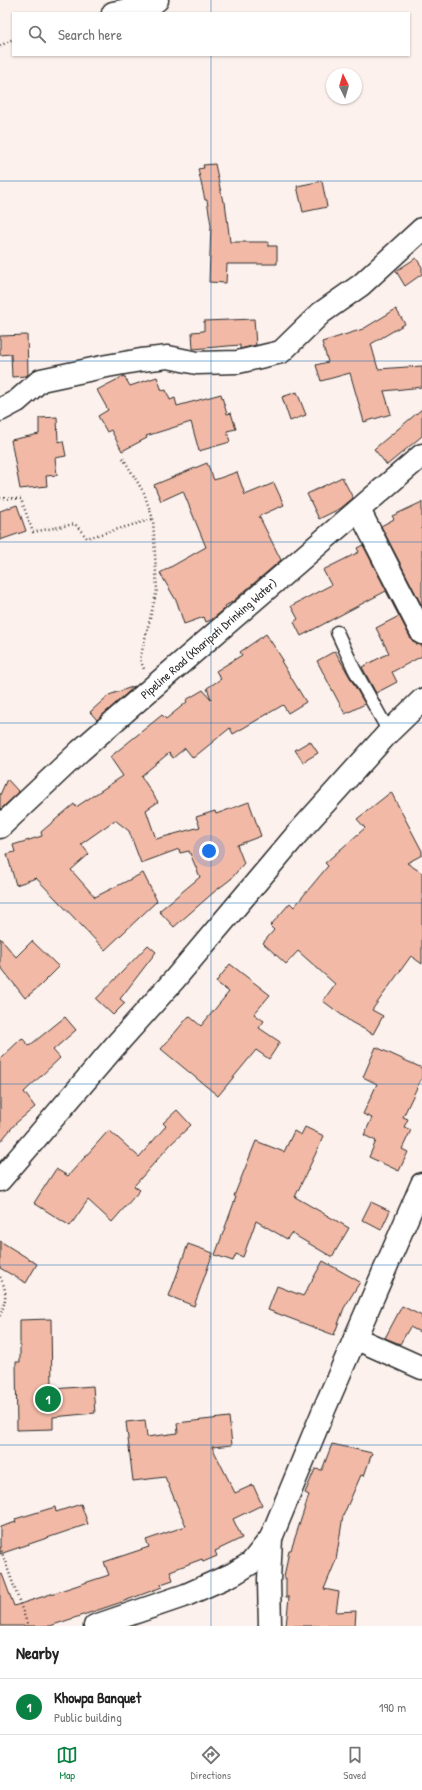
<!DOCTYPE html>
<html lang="en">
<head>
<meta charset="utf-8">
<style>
	body { margin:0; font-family:"Patrick Hand",sans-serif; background:#f2f2f2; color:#222 }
	.compass { position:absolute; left:326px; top:68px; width:36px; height:36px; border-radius:50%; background:#fff; box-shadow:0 1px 3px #0004; rotate:355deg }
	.you { position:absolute; left:209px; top:851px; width:14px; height:14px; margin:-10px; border:3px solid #fff; border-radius:50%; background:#1a73e8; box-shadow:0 0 0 6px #1a73e833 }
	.badge { display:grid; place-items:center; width:26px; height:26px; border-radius:50%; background:#0b8043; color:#fff; font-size:13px; font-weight:700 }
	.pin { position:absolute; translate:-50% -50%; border:2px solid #fff; box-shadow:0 1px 4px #0006 }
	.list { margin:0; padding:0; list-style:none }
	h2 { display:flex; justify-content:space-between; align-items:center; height:52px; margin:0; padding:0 16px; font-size:17px }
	h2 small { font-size:13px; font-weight:400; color:#767676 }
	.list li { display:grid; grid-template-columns:26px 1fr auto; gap:12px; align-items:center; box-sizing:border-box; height:56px; padding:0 16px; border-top:1px solid #e0e0e0 }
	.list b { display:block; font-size:15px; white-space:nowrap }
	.list p { margin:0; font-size:13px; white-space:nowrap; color:#767676 }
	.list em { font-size:13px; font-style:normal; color:#767676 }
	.icon { flex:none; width:22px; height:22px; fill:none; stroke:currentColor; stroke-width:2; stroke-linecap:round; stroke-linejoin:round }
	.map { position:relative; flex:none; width:422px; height:1626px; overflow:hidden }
	.search { position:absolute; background:#fff; box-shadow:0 1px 3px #0004; left:12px; right:12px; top:12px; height:44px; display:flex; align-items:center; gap:10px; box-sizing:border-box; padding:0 14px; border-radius:0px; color:#767676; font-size:15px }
	.sheet { height:108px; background:#fff }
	nav { display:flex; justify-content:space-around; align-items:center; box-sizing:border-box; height:56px; border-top:1px solid #e0e0e0; background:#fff; font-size:11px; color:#767676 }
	nav a { display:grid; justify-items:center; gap:2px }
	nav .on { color:#0b8043 }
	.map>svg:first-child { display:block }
	.building { fill:#f2baa6; stroke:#2b2b2b }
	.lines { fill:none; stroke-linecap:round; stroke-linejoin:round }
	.service-casing { stroke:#2b2b2b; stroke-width:15 }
	.minor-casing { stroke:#2b2b2b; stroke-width:25 }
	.secondary-casing { stroke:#2b2b2b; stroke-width:25 }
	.path { stroke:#2b2b2b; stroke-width:2.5; stroke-dasharray:1 3; stroke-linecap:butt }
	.service { stroke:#fff; stroke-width:12 }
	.minor { stroke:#fff; stroke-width:22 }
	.secondary { stroke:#fff; stroke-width:22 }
	.grid { fill:none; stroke:#1f6fb2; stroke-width:1; stroke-opacity:0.55 }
	.labels { text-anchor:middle; stroke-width:3; stroke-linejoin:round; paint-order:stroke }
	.street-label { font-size:12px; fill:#2b2b2b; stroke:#fff }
</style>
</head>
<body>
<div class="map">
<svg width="422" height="1626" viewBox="0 0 422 1626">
	<rect width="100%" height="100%" fill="#fcf1ed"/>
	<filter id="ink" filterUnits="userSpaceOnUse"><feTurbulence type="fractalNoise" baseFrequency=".025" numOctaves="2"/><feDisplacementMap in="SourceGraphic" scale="8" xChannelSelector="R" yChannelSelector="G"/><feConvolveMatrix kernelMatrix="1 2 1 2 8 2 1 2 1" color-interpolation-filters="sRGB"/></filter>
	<g filter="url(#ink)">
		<!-- building -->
		<g class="building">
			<polygon points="215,164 223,202 225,202 230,242 268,242 268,246 277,246 277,264 227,264 226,283 209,282 211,225 207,200 205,200 198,169 204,168 203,165"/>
			<polygon points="322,181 327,207 303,212 297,186"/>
			<polygon points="416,258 422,267 422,274 405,286 396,271"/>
			<polygon points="396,309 405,324 371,344 378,369 422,366 422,387 384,391 391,414 364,422 350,373 321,381 316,365 328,362 322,342 363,329"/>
			<polygon points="254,319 256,345 240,349 240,345 193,349 192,332 204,331 204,321"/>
			<polygon points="27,335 28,374 26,376 12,377 11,354 0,355 0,336"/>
			<polygon points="124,376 130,386 157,377 162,391 166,390 170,400 175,398 177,406 221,394 227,414 231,413 236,429 227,431 230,442 199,451 191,422 146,436 147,438 122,451 111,430 107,432 98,416 108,410 97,390"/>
			<polygon points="297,392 306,415 290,421 282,397"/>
			<polygon points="422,409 422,436 387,465 374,449"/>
			<polygon points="57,417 58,442 63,441 66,456 55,458 57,475 46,476 47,486 20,489 11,440 39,434 39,418"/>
			<polygon points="207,463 214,480 237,472 245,495 274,483 284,505 259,516 281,560 232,602 225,606 226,608 211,620 206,622 204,617 184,624 177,602 160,573 206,547 183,491 161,501 154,485"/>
			<polygon points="342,477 353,498 341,508 319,519 307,494"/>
			<polygon points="422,502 422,606 381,526 394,519 392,516"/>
			<polygon points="17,505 26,531 0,540 0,511"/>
			<polygon points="363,545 411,639 416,644 422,645 422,656 392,672 397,682 376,693 362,667 389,653 376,628 399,616 386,591 301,636 294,622 298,619 291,606 331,585 323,570 359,552 357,548"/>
			<polygon points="266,634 283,660 281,661 306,702 288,713 283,705 233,734 230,728 193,758 185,748 173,758 169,753 141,776 158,802 146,810 156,839 200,827 196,817 215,811 216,814 249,802 261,836 237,845 244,863 231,879 214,892 174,927 159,911 200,877 189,851 180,853 179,849 141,863 129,831 115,820 81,844 89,854 71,870 95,897 143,873 157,901 105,950 36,878 16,885 7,854 15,852 13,845 42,836 41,832 74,804 76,807 123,776 110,757 162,715 166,719 187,702 186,700 203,690 211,699 207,688 221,679 216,671 242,655 240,652"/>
			<polygon points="335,651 365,704 345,714 317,661"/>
			<polygon points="135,686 97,720 90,712 109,695"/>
			<polygon points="310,741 318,753 303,762 295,750"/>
			<polygon points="7,779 19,792 0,810 0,795"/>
			<polygon points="391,792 422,851 422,855 407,863 422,873 422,964 411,956 372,1010 383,1016 373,1034 351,1022 323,1001 335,984 298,951 286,964 263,943 274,930 270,926 290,903 294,907 328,866 325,863 365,828 357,819"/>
			<polygon points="0,938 16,957 32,941 59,967 40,986 25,998 0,966"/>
			<polygon points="148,945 156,952 120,999 125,1003 113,1015 96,999"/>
			<polygon points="230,964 270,995 254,1014 264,1021 259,1028 280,1042 269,1059 256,1050 218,1096 161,1049 189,1016 201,1026 229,992 216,982"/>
			<polygon points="65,1017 76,1030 53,1050 60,1058 24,1092 35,1107 16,1123 0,1142 0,1059 22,1038 29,1046"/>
			<polygon points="376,1047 422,1068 422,1077 403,1117 408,1119 404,1127 411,1130 402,1149 408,1152 399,1171 369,1157 376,1141 364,1135 372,1118 363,1114 377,1084 363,1077"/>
			<polygon points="177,1110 191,1125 171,1144 134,1186 140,1190 112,1222 88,1200 70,1226 34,1203 56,1169 68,1176 109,1130 139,1157 166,1126 163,1123"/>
			<polygon points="305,1127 324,1136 295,1197 349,1228 332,1257 291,1233 287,1239 256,1221 243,1257 236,1254 233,1261 215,1255 236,1197 234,1196 256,1141 284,1152 294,1131 301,1135"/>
			<polygon points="371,1202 390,1211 381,1230 362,1220"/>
			<polygon points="0,1241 37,1264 26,1283 0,1268"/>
			<polygon points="188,1244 213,1253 194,1306 169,1296"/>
			<polygon points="323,1261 360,1282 344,1308 334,1335 268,1310 277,1286 303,1296"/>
			<polygon points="402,1306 422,1316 422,1333 410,1327 400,1344 385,1338"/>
			<polygon points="51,1319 52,1389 93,1386 95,1413 53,1417 53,1429 17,1430 16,1362 20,1362 20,1320"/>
			<polygon points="229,1417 232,1445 212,1447 235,1493 253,1485 262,1505 233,1519 242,1538 215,1551 217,1556 203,1562 202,1559 170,1571 173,1580 161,1584 162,1587 119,1603 50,1626 0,1626 0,1575 2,1574 14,1606 109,1575 104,1562 149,1547 146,1540 186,1526 165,1477 133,1481 126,1422 145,1420 147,1437 178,1433 177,1423"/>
			<polygon points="332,1444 372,1453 364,1476 361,1475 343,1516 336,1560 324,1589 339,1592 336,1612 356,1611 355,1626 286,1626 289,1597 286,1597 286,1578 284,1578 289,1550 291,1550 309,1495 305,1493 315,1469 322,1470"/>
			<polygon points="81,1504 88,1524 0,1554 0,1527 16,1522 15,1519 55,1507 56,1512"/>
		</g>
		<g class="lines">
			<!-- service casing -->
			<g class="service-casing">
				<polyline id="service" points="337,632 354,669 389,732"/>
			</g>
			<!-- minor casing -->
			<g class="minor-casing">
				<g id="minor">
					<polyline points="113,13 151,5 157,0"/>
					<polyline points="0,410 17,401 41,380 107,366 141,360 168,357 197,363 238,362 281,352 321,313 361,285 422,229"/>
					<polyline points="359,510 422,633"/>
					<polyline points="0,827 80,751 152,688 422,455"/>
					<polyline points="355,1338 422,1368"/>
					<polyline points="270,1626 269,1580 271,1538"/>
				</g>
			</g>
			<!-- secondary casing -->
			<g class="secondary-casing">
				<g id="secondary">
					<polyline points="0,1180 115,1046 174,980 297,834 389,732 422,700"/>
					<polyline points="95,1626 186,1595 233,1574 251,1563 271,1538 323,1412 422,1184"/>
				</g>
			</g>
			<!-- path -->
			<g class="path">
				<polyline points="0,46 13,39"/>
				<polyline points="123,458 144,493 153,519 157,590 140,659 144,669"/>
				<polyline points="0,498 21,499 33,532 75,524 87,538 153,519"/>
				<path d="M0,1277c8,15 6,23 0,39"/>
				<polyline points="0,1547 28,1626"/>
			</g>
			<!-- service -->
			<use href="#service" class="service"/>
			<!-- minor -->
			<use href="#minor" class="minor"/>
			<!-- secondary -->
			<use href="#secondary" class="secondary"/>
		</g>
	</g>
	<!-- grid -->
	<path class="grid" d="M211,0v13M211,55v1571M0,181h422M0,361h422M0,542h422M0,723h422M0,903h422M0,1084h422M0,1265h422M0,1445h422"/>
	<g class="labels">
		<!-- street labels -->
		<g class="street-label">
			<text transform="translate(209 639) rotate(-41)" y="4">Pipeline Road (Kharipati Drinking Water)</text>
		</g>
	</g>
</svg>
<svg class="compass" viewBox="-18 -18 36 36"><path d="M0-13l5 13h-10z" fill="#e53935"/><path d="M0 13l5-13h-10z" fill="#767676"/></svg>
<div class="you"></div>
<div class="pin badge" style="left:48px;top:1399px">1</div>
<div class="search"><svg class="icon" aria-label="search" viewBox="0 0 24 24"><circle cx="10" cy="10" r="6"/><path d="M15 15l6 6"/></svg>Search here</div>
</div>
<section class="sheet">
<h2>Nearby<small></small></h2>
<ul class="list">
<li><span class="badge">1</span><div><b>Khowpa Banquet</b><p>Public building</p></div><em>190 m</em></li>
</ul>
</section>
<nav>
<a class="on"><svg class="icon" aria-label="map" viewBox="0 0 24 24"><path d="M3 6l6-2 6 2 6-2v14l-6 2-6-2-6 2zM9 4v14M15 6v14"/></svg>Map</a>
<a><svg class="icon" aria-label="directions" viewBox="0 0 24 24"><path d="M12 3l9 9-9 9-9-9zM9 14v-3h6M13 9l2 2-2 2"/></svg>Directions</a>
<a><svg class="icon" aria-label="saved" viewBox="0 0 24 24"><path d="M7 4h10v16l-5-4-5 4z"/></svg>Saved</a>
</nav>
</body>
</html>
